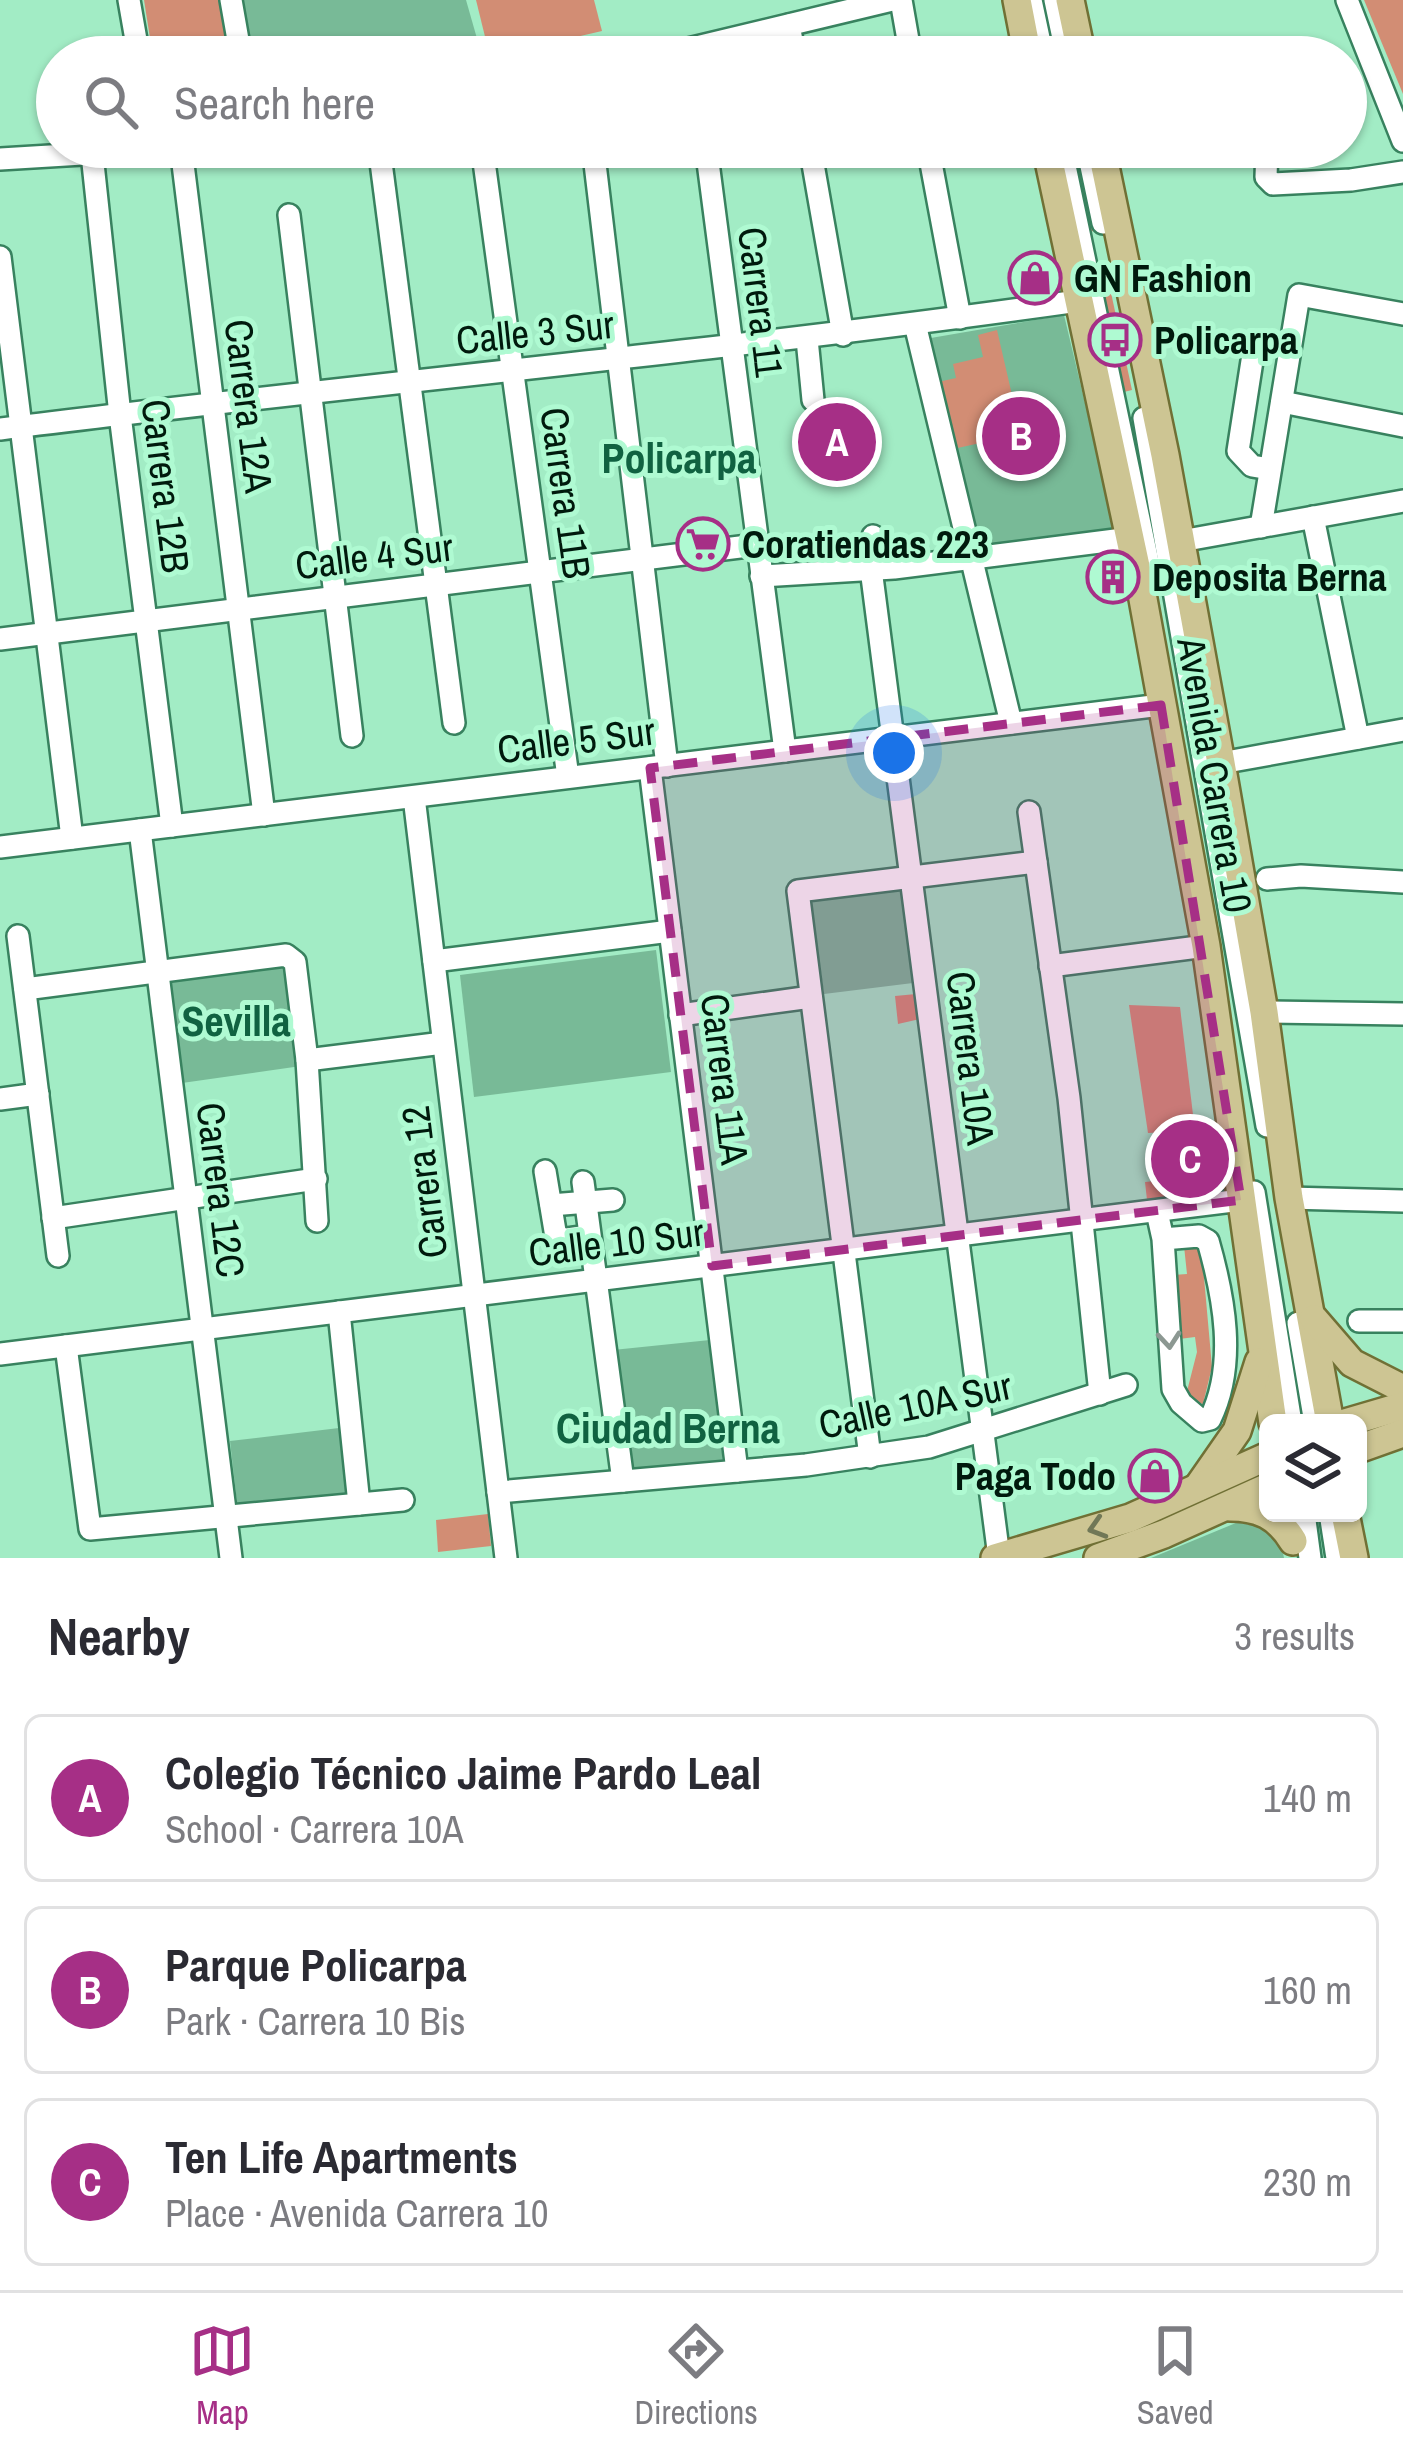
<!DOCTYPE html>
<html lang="en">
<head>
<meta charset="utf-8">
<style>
	body { margin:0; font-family:"Archivo Narrow",sans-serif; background:#f2f2f3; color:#2b2b33 }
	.controls { position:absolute; right:36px; bottom:36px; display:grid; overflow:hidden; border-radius:18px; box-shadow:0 3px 9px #0004 }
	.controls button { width:108px; height:108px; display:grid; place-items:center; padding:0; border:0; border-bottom:3px solid #e1e1e2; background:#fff; color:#2b2b33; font:60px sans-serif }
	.you { position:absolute; left:894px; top:753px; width:42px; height:42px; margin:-30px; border:9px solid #fff; border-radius:50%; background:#1a73e8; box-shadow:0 0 0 18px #1a73e833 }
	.badge { display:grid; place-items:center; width:78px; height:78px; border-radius:50%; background:#a62f86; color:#fff; font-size:39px; font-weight:700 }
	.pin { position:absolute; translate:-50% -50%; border:6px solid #fff; box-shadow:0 3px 12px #0006 }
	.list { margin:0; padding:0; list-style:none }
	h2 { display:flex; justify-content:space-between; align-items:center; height:156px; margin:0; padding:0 48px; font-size:51px }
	h2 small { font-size:39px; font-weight:400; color:#7c7c81 }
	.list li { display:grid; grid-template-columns:78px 1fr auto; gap:36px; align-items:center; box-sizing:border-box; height:168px; margin:0 24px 24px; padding:0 24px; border:3px solid #e1e1e2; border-radius:18px }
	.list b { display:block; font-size:45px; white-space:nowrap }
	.list p { margin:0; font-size:39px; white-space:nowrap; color:#7c7c81 }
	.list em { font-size:39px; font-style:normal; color:#7c7c81 }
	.icon { flex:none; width:66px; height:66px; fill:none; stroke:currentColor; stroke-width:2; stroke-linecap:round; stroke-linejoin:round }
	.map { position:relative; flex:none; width:1403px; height:1558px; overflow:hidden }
	.search { position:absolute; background:#fff; box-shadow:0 3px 9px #0004; left:36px; right:36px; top:36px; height:132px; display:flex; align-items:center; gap:30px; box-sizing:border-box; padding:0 42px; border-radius:66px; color:#7c7c81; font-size:45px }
	.sheet { height:732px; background:#fff }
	nav { display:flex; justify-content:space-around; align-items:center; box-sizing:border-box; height:168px; border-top:3px solid #e1e1e2; background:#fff; font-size:33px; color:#7c7c81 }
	nav a { display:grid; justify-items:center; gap:6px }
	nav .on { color:#a62f86 }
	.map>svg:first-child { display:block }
	.green { fill:#78ba97 }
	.building { fill:#d28d74 }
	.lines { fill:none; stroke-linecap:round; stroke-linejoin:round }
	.minor-casing { stroke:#38825f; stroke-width:26 }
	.major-casing { stroke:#707035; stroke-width:32 }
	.minor { stroke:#fff; stroke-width:21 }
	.major { stroke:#cdc593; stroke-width:27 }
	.oneway { stroke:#8c9892 }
	.oneway2 { stroke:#717857 }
	.marked { fill:#a62f86; fill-opacity:0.2; stroke:#a62f86; stroke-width:9; stroke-dasharray:24 15; stroke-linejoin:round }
	.labels { text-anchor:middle; stroke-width:10; stroke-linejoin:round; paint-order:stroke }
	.poi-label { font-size:39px; font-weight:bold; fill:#001a0d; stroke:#affad2; text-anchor:start }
	.street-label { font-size:39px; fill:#001a0d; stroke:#affad2 }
	.neighbourhood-label { font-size:42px; font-weight:bold; fill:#106241; stroke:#affad2 }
</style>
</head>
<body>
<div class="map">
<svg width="1403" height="1558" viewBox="0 0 1403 1558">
	<rect width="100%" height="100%" fill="#a2ecc5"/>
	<!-- green -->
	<g class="green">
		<polygon points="240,0 466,0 480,49 447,57 251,57"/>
		<polygon points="1064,315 1116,533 977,552 925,339"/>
		<polygon points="901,887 913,983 824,994 811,900"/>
		<polygon points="656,950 671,1072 474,1097 460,975"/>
		<polygon points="287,965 301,1066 182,1083 169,981"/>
		<polygon points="710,1340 723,1462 626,1473 613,1350"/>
		<polygon points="339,1428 347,1499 238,1512 230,1441"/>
		<path d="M1248,1518c19,2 33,23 36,40h-133z"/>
	</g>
	<!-- building -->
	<g class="building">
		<polygon points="144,0 224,0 233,57 153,57"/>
		<polygon points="476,0 594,0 602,31 490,57"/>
		<polygon points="1364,0 1403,0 1403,94"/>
		<polygon points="1067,147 1079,147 1097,230 1086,233"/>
		<polygon points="1049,263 1053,286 1022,293 1017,270"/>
		<polygon points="1110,288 1132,390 1120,393 1099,291"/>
		<polygon points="997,330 1021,434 953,449 938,382 956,378 953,364 983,357 978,335"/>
		<polygon points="1121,567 1126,598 1107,601 1102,571"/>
		<polygon points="916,994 920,1019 898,1024 895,996"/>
		<polygon points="1129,1005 1180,1007 1195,1131 1148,1133"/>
		<polygon points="1205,1135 1213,1202 1148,1209 1145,1182 1175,1179 1171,1139"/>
		<polygon points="1201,1244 1212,1367 1203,1404 1185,1399 1197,1352 1195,1337 1179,1339 1173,1275 1187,1274 1184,1246"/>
		<polygon points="488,1514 491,1546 438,1552 436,1520"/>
	</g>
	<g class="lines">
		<!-- minor casing -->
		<g class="minor-casing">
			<g id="minor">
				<polyline points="129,0 139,57"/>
				<polyline points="231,0 241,57"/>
				<polyline points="901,0 911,57"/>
				<polyline points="1031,0 1043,57"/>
				<polyline points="1055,0 1067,57"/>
				<polyline points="1347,0 1403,141"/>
				<polyline points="789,25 795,57"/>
				<polyline points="655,57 892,0"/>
				<polyline points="379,147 454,723"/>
				<polyline points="482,147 568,777"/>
				<polyline points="593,147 667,766"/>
				<polyline points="706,147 785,751"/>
				<polyline points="810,147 843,335"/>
				<polyline points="928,147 960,318"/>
				<polyline points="1061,147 1152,581"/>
				<polyline points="1087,147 1103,223"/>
				<polyline points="1267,147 1266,177 1273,184 1351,180 1403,172"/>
				<polyline points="181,148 264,815"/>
				<polyline points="92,154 120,415 172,826"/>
				<polyline points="0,159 198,147"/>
				<polyline points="289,215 352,736"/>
				<polyline points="0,257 72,838"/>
				<polyline points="915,324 1011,723"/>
				<polyline points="807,339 813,400"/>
				<polyline points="1254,348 1238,451 1252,466 1270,469"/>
				<polyline points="1282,402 1403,426"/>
				<polyline points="1144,418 1267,1126"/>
				<path d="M0,429c359,-45 719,-77 1078,-128"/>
				<polyline points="1313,517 1358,738"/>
				<polyline points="1261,527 1299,295 1403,314"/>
				<polyline points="873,536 878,569"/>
				<polyline points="1181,541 1403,501"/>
				<polyline points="871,569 999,1557"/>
				<polyline points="761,576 894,568 1131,538"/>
				<polyline points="0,639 756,545"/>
				<polyline points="1221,763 1403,730"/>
				<polyline points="650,768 737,1471"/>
				<polyline points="414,797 506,1558"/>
				<polyline points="1029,812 1069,1098 1100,1394"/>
				<polyline points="140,830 231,1558"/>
				<polyline points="0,847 1161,705"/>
				<polyline points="1267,879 1301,876 1403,882"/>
				<polyline points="18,936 58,1256"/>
				<polyline points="434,961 670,931"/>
				<polyline points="1050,966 1206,946"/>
				<polyline points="25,989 286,955 295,962 307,1060 317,1221"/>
				<polyline points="1264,1012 1403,1014"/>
				<polyline points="680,1015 811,997"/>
				<polyline points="307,1060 443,1043"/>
				<polyline points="0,1099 38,1094"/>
				<polyline points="545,1171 555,1231 560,1240 589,1236"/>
				<polyline points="583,1182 623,1481"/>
				<polyline points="1254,1192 1291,1423"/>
				<polyline points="1289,1198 1403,1201"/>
				<polyline points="551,1205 613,1200"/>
				<path d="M1157,1212l6,27 10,150 8,14 21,18 8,-2c27,-55 14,-122 -2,-178l-9,-5 -36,3"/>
				<polyline points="53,1218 316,1179"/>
				<polyline points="339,1312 359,1504"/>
				<polyline points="1359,1321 1403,1321"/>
				<polyline points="1298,1323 1315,1423"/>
				<polyline points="66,1346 90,1529 403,1500"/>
				<polyline points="0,1354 1241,1200"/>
				<polyline points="870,1457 798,891 1036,862"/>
				<polyline points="498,1492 806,1465 929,1447 1126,1385"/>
				<polyline points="1304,1513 1310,1558"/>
				<polyline points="1330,1513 1337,1558"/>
			</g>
		</g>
		<!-- major casing -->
		<g class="major-casing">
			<g id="major">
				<polyline points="1017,0 1028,57"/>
				<polyline points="1070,0 1082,57"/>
				<polyline points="1046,147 1143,599 1206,946 1273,1423"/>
				<polyline points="1101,147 1165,455 1221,763 1264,1012 1289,1198 1330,1423"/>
				<polyline points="1314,1319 1352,1363 1403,1389"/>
				<polyline points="1345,1423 1403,1406"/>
				<polyline points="1358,1449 1403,1433"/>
				<polyline points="1198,1487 1237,1431 1259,1362"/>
				<path d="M1230,1507c29,0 48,9 63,34"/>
				<polyline points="1345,1513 1354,1558"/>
				<polyline points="995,1558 1130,1518 1268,1456"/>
				<polyline points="1098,1558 1164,1534 1268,1487"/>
			</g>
		</g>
		<!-- minor -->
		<use href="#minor" class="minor"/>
		<!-- major -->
		<use href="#major" class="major"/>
	</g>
	<!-- one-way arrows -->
	<defs><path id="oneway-chevron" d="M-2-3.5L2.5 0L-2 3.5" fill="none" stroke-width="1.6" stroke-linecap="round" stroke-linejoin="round" transform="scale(3)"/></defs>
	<use class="oneway" href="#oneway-chevron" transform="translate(1169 1340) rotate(85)"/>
	<use class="oneway2" href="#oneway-chevron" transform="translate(1097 1528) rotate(163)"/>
	<!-- marked area -->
	<path class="marked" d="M1161,705l80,495 -529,66 -62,-498z"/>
	<!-- icons -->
	<defs>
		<g id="shop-ring" transform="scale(2.7)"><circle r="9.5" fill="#affad2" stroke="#a62f86" stroke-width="1.5"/><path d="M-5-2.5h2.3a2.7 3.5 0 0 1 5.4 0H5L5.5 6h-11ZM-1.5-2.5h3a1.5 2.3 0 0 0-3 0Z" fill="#a62f86"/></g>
		<g id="bus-ring" transform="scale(2.7)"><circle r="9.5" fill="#affad2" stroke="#a62f86" stroke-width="1.5"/><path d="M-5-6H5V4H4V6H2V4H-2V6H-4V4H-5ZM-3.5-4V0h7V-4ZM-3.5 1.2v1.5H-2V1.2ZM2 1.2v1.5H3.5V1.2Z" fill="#a62f86"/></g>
		<g id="supermarket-ring" transform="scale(2.7)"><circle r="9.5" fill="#affad2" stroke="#a62f86" stroke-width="1.5"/><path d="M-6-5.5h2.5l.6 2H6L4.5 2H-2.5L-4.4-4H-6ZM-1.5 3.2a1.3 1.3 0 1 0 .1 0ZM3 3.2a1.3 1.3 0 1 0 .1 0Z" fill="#a62f86"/></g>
		<g id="building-ring" transform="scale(2.7)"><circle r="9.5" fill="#affad2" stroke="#a62f86" stroke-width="1.5"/><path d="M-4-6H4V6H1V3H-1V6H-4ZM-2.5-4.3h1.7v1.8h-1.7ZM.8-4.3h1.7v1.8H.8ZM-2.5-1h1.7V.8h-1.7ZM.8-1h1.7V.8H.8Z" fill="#a62f86"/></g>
	</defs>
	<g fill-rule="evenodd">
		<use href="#shop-ring" x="1035" y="278"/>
		<use href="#bus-ring" x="1115" y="340"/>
		<use href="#supermarket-ring" x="703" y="544"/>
		<use href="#building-ring" x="1113" y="577"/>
		<use href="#shop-ring" x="1155" y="1476"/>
	</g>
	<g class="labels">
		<!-- poi labels -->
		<g class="poi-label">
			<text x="1074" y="292">GN Fashion</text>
			<text x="1154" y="354">Policarpa</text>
			<text x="742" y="558">Coratiendas 223</text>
			<text x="1152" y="591">Deposita Berna</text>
			<text x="1116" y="1490" text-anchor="end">Paga Todo</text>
		</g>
		<!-- street labels -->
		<g class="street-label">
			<text transform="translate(761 302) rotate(83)" y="14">Carrera 11</text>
			<text transform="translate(535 332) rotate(-6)" y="14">Calle 3 Sur</text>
			<text transform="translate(249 406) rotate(83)" y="14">Carrera 12A</text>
			<text transform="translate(166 486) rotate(83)" y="14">Carrera 12B</text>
			<text transform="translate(566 493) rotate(82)" y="14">Carrera 11B</text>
			<text transform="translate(374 556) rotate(-7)" y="14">Calle 4 Sur</text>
			<text transform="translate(576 740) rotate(-7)" y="14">Calle 5 Sur</text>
			<text transform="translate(1215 775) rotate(80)" y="14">Avenida Carrera 10</text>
			<text transform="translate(971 1058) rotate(83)" y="14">Carrera 10A</text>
			<text transform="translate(725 1079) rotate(83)" y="14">Carrera 11A</text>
			<text transform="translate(424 1182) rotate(-97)" y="14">Carrera 12</text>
			<text transform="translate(221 1190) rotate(83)" y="14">Carrera 12C</text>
			<text transform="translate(616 1242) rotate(-7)" y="14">Calle 10 Sur</text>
			<text transform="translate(915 1405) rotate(-12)" y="14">Calle 10A Sur</text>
		</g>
		<!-- neighbourhood labels -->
		<g class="neighbourhood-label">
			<text x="679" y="473">Policarpa</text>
			<text x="236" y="1036">Sevilla</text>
			<text x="668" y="1443">Ciudad Berna</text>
		</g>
	</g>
</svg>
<div class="controls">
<button><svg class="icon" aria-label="layers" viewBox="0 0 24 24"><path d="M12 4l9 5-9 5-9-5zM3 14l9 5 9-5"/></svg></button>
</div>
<div class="you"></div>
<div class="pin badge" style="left:837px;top:442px">A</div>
<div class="pin badge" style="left:1021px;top:436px">B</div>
<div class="pin badge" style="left:1190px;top:1159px">C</div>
<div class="search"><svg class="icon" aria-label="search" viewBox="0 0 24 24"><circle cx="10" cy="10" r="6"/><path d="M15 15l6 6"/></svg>Search here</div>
</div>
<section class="sheet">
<h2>Nearby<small>3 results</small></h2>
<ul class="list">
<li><span class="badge">A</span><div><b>Colegio Técnico Jaime Pardo Leal</b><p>School · Carrera 10A</p></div><em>140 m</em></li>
<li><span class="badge">B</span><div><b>Parque Policarpa</b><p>Park · Carrera 10 Bis</p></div><em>160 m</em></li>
<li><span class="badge">C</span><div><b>Ten Life Apartments</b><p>Place · Avenida Carrera 10</p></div><em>230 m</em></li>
</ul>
</section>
<nav>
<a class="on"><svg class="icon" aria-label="map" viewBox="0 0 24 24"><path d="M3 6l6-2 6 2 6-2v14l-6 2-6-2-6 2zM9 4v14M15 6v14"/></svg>Map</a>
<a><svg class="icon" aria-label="directions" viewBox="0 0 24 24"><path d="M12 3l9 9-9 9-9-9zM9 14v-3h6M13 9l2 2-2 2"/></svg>Directions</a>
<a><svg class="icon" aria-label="saved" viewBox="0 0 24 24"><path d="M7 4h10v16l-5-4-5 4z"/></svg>Saved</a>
</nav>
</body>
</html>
